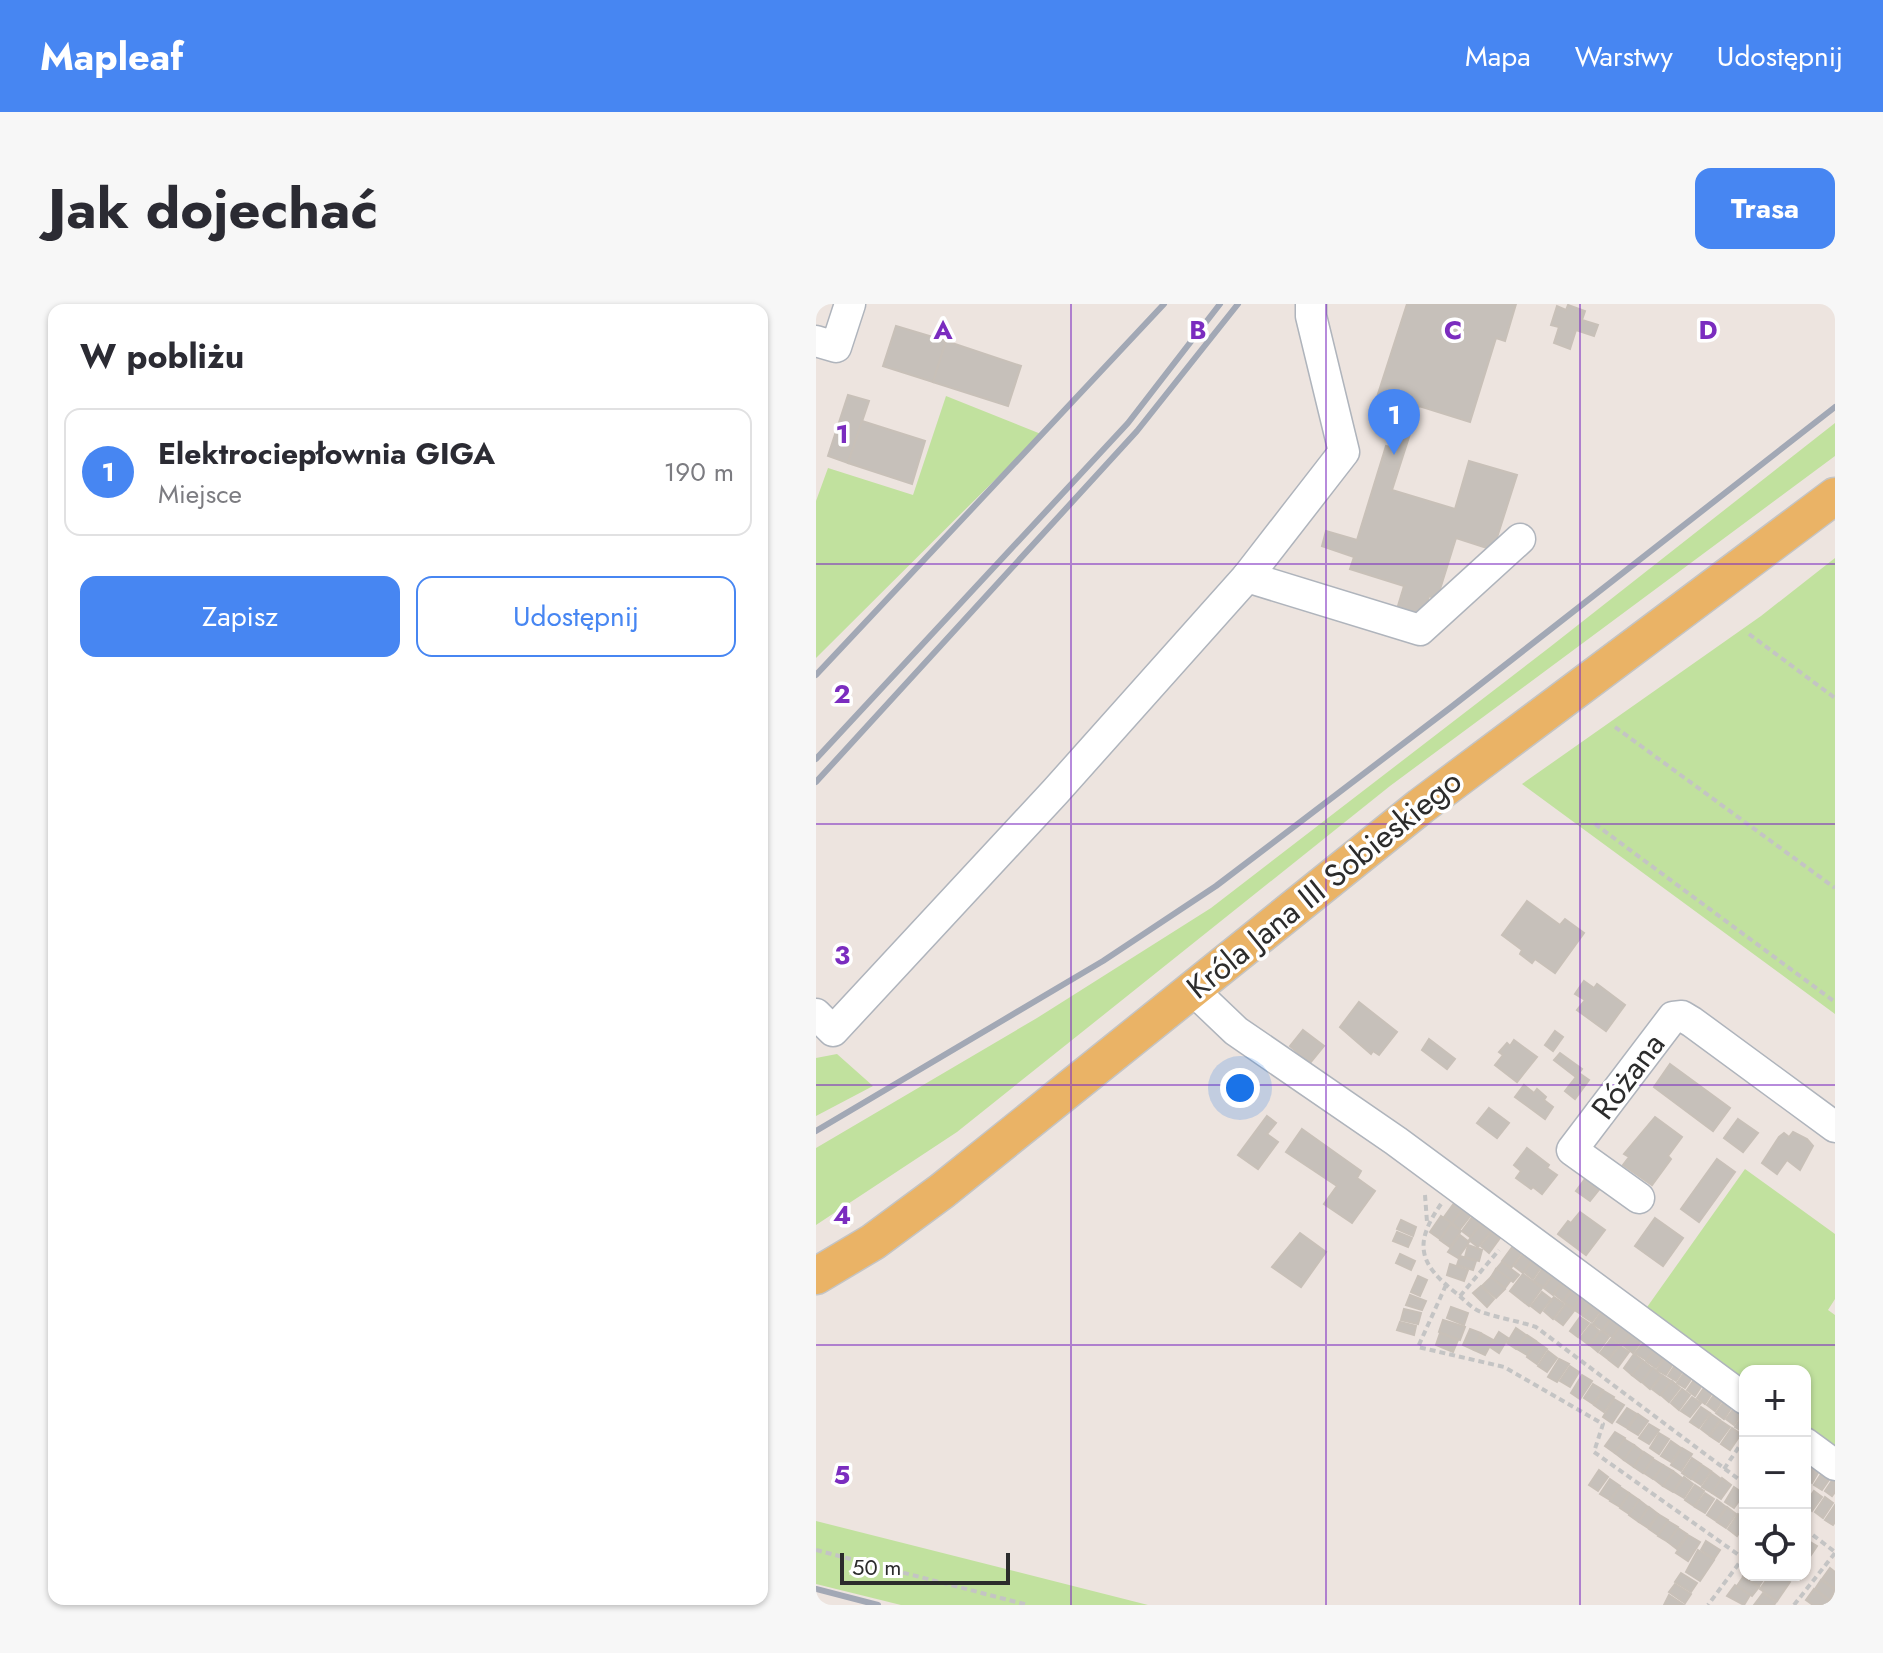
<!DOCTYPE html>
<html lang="pl">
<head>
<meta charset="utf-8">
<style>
	body { margin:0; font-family:Jost,sans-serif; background:#f7f7f7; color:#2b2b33 }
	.controls { position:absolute; right:24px; bottom:24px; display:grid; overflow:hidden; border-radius:16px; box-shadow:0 2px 6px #0004 }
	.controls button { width:72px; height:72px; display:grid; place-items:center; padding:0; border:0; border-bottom:2px solid #e1e1e2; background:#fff; color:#2b2b33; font:40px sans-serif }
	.scale { position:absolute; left:24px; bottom:20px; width:170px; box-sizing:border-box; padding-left:8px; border:4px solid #2c2c2c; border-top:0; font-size:22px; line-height:28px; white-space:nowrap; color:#2c2c2c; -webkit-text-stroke:6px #fff; paint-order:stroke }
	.you { position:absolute; left:424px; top:784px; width:28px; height:28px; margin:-20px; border:6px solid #fff; border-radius:50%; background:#1a73e8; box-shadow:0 0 0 12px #1a73e833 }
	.badge { display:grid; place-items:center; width:52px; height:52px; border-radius:50%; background:#4786f2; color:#fff; font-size:26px; font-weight:700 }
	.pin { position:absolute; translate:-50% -66px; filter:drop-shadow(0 2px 4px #0008) }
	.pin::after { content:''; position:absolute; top:42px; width:28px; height:24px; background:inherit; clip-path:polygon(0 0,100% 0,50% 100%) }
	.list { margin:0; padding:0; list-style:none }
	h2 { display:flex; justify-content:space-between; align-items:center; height:104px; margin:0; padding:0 32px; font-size:34px }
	h2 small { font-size:26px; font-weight:400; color:#7c7c81 }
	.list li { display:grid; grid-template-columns:52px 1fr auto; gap:24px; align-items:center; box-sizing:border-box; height:128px; margin:0 16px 16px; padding:0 16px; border:2px solid #e1e1e2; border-radius:16px }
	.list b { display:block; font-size:30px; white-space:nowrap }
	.list p { margin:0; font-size:26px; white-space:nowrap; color:#7c7c81 }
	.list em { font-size:26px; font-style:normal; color:#7c7c81 }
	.actions { display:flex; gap:16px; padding:24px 32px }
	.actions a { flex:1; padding:18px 0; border:2px solid #4786f2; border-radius:16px; text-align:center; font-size:28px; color:#4786f2 }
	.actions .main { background:#4786f2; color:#fff }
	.icon { flex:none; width:44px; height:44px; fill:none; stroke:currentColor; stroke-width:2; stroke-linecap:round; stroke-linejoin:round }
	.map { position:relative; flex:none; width:1019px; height:1301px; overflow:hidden; border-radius:16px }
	header { display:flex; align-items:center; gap:48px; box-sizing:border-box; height:112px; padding:0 40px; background:#4786f2; color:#fff }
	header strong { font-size:38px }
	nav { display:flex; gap:44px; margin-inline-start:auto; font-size:28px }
	.intro { display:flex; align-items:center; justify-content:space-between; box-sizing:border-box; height:192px; padding:0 48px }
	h1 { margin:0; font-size:56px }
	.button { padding:20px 36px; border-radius:16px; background:#4786f2; color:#fff; font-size:28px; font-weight:700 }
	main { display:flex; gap:48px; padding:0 48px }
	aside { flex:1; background:#fff; border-radius:16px; box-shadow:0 2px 6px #0004 }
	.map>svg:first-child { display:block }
	.green { fill:#c1e19e }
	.building { fill:#c6c0ba; stroke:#c8c0b8; stroke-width:2 }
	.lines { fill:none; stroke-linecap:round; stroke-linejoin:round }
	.minor-casing { stroke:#afb4bc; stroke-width:33 }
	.major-casing { stroke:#c4c4c4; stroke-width:39 }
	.path { stroke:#c4c4c4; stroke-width:4; stroke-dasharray:6 4; stroke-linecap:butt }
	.minor { stroke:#fff; stroke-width:30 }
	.major { stroke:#eab366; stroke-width:36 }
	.rail { stroke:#a2a8b5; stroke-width:6 }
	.grid { fill:none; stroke:#7b2cbf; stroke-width:2; stroke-opacity:0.55 }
	.labels { text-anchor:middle; stroke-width:7; stroke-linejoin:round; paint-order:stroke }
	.street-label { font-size:32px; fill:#2c2c2c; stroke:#fff }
	.grid-label { font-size:26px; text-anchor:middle; font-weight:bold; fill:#7b2cbf; stroke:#fff; stroke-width:7; stroke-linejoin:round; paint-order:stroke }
</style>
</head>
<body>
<header>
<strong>Mapleaf</strong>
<nav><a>Mapa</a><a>Warstwy</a><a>Udostępnij</a></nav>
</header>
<div class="intro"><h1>Jak dojechać</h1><a class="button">Trasa</a></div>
<main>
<aside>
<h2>W pobliżu<small></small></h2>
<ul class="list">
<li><span class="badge">1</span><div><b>Elektrociepłownia GIGA</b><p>Miejsce</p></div><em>190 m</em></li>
</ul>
<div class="actions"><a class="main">Zapisz</a><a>Udostępnij</a></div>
</aside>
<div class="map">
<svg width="1019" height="1301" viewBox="0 0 1019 1301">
	<rect width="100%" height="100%" fill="#ede4df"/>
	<!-- green -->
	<g class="green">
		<polygon points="130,92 225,130 0,354 0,197 12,164 97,191"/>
		<polygon points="1019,119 1019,152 574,482 141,828 0,921 0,844 221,714 395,604 734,343"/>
		<polygon points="1019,254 1019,710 706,480 945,312"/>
		<polygon points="21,750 57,782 0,812 0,754"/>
		<polygon points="929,865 1019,930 1019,995 1012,1006 1019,1011 1019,1142 989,1121 989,1067 929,1067 929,1078 829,1006"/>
		<polygon points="0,1217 332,1301 85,1301 0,1280"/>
	</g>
	<!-- building -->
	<g class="building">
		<polygon points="591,0 700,0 689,37 680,34 654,118 603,102 576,186 639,205 653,157 701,171 677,246 640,234 621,295 613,292 607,314 581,305 588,282 534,265 538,253 506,242 510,227 541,236 570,142 578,144 591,102 561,93"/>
		<polygon points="752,1 769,7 766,16 782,21 778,32 760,26 754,45 738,39 743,23 735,21 741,2 750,6"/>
		<polygon points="80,22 130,37 117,78 67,62"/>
		<polygon points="130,37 205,62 192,102 117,78"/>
		<polygon points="32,91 53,97 32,159 12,152"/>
		<polygon points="46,117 109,137 96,180 32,159"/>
		<polygon points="711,597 744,621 749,615 768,629 739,669 719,655 716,659 704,650 706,646 686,631"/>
		<polygon points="768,677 778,684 781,680 809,701 790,727 761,706 769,696 759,690"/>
		<polygon points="543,698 581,728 563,751 557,747 555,750 524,723"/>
		<polygon points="487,726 508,742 494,759 474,742"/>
		<polygon points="739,727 747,733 737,747 729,741"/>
		<polygon points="613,735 639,755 631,765 606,746"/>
		<polygon points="698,736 721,753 701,778 679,761 687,751 683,748 691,739 694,742"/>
		<polygon points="744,749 766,765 760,773 738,756"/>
		<polygon points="854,760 914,804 897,827 838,783"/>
		<polygon points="763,769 773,776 759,795 749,787"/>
		<polygon points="708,781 718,789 721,785 730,793 728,796 737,803 729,815 699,793"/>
		<polygon points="673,804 693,819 681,834 661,819"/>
		<polygon points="451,812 460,819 451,830 462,838 442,865 422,851"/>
		<polygon points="839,813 866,833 852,852 855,855 836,881 807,861 813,853 808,850"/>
		<polygon points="922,815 942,829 927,848 908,834"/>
		<polygon points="486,825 545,867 541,874 559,887 536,919 508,900 521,882 470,848"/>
		<polygon points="977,828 991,835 997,842 984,866 971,856 961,870 946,859 963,833 968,829 973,833"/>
		<polygon points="711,844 733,861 731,864 741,871 726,890 717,883 715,885 700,874 705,867 698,861"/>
		<polygon points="901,855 919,868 883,918 865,905"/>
		<polygon points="775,867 786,882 774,897 760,887"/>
		<polygon points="639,898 647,904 636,919 628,913"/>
		<polygon points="647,905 655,911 644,925 636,919"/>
		<polygon points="764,908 789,926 770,951 742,930 752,917 755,919"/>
		<polygon points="625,912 635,919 624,935 614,928"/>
		<polygon points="657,912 665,919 654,933 646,927"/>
		<polygon points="839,914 867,934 847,962 819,942"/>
		<polygon points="585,916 600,923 597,932 581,925"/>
		<polygon points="666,919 675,927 662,943 653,936"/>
		<polygon points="635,920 645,927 634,943 624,936"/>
		<polygon points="581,928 596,934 592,943 577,937"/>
		<polygon points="676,928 684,934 673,949 665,942"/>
		<polygon points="484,929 510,948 485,983 456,963"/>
		<polygon points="644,931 653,938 642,954 632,948"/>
		<polygon points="652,941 666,946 663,957 649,953"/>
		<polygon points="697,942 706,948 695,964 686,957"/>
		<polygon points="709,947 718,953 707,969 698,962"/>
		<polygon points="584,950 599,957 595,966 580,959"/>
		<polygon points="644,952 660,957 657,966 641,961"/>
		<polygon points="719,953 728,959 717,975 708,968"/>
		<polygon points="686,958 703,971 697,978 680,965"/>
		<polygon points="634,960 652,966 648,977 631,971"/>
		<polygon points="729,961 738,968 727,983 718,977"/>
		<polygon points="680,965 695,976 689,984 675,973"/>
		<polygon points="739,969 747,975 737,991 728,984"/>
		<polygon points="707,970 726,984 713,1002 694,987"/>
		<polygon points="602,972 611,976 604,992 595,988"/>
		<polygon points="675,973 689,985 680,994 666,982"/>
		<polygon points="749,975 758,981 747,997 738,990"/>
		<polygon points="665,982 678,995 671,1003 657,989"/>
		<polygon points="759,982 768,989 757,1004 748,998"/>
		<polygon points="726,988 735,995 724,1009 715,1002"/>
		<polygon points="768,989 777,996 766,1011 757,1005"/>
		<polygon points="594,991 610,997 606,1006 590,1001"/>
		<polygon points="738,993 748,1000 737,1015 728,1007"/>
		<polygon points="778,996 787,1003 776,1018 767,1012"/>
		<polygon points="750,1000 758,1007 747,1021 739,1015"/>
		<polygon points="635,1003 652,1009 648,1021 631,1014"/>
		<polygon points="788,1004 797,1011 786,1026 777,1020"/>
		<polygon points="588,1005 605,1009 602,1020 585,1016"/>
		<polygon points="798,1011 807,1018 796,1033 787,1027"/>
		<polygon points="764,1013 773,1019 762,1033 754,1027"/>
		<polygon points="627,1016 649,1023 644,1036 623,1028"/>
		<polygon points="584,1018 600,1022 598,1031 581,1026"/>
		<polygon points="807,1018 817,1026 806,1041 796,1034"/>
		<polygon points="775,1020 783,1027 773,1041 764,1034"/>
		<polygon points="700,1024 710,1031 700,1045 691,1039"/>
		<polygon points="654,1025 665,1029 658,1046 647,1041"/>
		<polygon points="818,1026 828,1033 817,1049 807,1041"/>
		<polygon points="785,1027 793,1033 782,1048 774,1041"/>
		<polygon points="683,1028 692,1034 683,1049 674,1043"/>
		<polygon points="624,1029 642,1036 637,1048 620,1041"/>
		<polygon points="666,1030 677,1036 669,1051 658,1046"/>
		<polygon points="711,1031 720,1037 711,1051 701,1045"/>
		<polygon points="831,1034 841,1041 830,1056 819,1049"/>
		<polygon points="795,1035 803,1041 792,1055 784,1049"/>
		<polygon points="721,1038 731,1045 721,1060 711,1053"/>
		<polygon points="841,1041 852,1049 840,1064 830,1057"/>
		<polygon points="804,1042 813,1048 802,1063 793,1056"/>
		<polygon points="732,1047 741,1054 731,1068 722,1062"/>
		<polygon points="852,1049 860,1055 850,1071 841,1066"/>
		<polygon points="818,1050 827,1057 816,1071 808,1064"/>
		<polygon points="743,1055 753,1060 741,1078 732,1073"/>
		<polygon points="863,1055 871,1061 860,1077 852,1072"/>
		<polygon points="827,1057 836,1064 825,1078 816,1071"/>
		<polygon points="754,1062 763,1068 754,1083 744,1077"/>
		<polygon points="872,1063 880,1068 869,1084 861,1079"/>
		<polygon points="837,1064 845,1071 834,1085 826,1078"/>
		<polygon points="882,1070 890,1075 879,1092 871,1086"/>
		<polygon points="766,1071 776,1077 764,1095 755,1089"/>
		<polygon points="846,1071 855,1077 844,1091 836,1085"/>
		<polygon points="856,1077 864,1084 853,1098 845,1091"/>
		<polygon points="892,1078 900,1083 889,1100 881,1094"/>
		<polygon points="777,1080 787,1086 777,1100 768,1094"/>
		<polygon points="866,1085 874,1091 863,1106 855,1099"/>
		<polygon points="902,1085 910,1091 899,1107 891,1101"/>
		<polygon points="788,1087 798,1093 788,1108 778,1101"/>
		<polygon points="876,1093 885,1099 874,1113 865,1107"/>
		<polygon points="911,1093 919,1098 908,1115 900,1109"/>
		<polygon points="798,1095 808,1101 796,1119 787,1113"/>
		<polygon points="921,1100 929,1105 918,1121 910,1115"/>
		<polygon points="885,1103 894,1109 883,1124 874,1118"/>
		<polygon points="811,1104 821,1110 811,1124 801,1118"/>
		<polygon points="929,1108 929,1125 927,1128 919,1123"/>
		<polygon points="822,1110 832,1117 822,1131 812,1125"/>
		<polygon points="895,1110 904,1116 893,1131 885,1125"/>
		<polygon points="905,1117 914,1123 903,1138 894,1132"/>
		<polygon points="833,1120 843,1126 833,1140 823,1134"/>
		<polygon points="916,1124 925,1130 914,1146 905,1140"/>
		<polygon points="799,1128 809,1134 799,1149 789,1142"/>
		<polygon points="843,1129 853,1135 843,1150 834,1144"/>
		<polygon points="808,1135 818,1141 808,1156 799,1149"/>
		<polygon points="855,1137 865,1144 855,1158 845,1152"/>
		<polygon points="818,1141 827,1148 818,1163 808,1156"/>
		<polygon points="866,1144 876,1150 865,1167 855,1161"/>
		<polygon points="828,1148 837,1154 827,1169 818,1163"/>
		<polygon points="876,1154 885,1160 875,1175 866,1169"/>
		<polygon points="837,1155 847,1161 837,1175 828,1169"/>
		<polygon points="999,1157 1006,1162 996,1179 989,1172"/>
		<polygon points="847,1161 857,1167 847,1182 838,1175"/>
		<polygon points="886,1161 895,1167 885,1181 876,1175"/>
		<polygon points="1009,1164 1017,1170 1006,1186 998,1181"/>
		<polygon points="783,1166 792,1173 782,1187 773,1181"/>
		<polygon points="857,1167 866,1174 857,1188 847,1182"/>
		<polygon points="896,1168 905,1175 896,1189 886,1183"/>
		<polygon points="1019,1172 1019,1188 1016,1192 1009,1187"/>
		<polygon points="868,1173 877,1180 868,1194 858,1188"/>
		<polygon points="906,1174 915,1181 905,1195 896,1189"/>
		<polygon points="794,1175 804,1182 794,1196 784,1190"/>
		<polygon points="879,1181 888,1187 878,1202 869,1196"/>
		<polygon points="804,1183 813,1189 804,1203 794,1197"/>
		<polygon points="918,1183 928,1190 918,1204 909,1198"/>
		<polygon points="998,1187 1006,1193 996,1207 989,1200"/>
		<polygon points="813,1189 823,1196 813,1210 804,1204"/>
		<polygon points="889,1189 898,1195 889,1209 879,1203"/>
		<polygon points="1009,1193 1017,1199 1007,1214 999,1208"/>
		<polygon points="823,1196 832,1203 823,1218 813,1211"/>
		<polygon points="901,1196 910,1203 900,1217 891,1211"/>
		<polygon points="1019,1201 1019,1218 1017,1221 1009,1216"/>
		<polygon points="833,1203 842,1210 832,1224 823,1218"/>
		<polygon points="911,1203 920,1210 910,1224 901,1218"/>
		<polygon points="842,1210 852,1216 842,1231 833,1225"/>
		<polygon points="922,1210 929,1215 929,1220 921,1232 912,1225"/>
		<polygon points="852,1217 862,1223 852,1238 842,1232"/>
		<polygon points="862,1224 871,1230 861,1245 852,1238"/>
		<polygon points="872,1231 884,1238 872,1257 860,1249"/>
		<polygon points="991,1236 1001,1242 991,1257 989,1256"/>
		<polygon points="890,1237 904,1246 898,1255 885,1246"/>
		<polygon points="882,1246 898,1256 884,1277 870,1268"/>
		<polygon points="1014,1264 1019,1268 1019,1285 1006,1275"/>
		<polygon points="865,1269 881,1279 875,1288 859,1278"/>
		<polygon points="929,1270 945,1271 949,1273 943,1282 927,1272"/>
		<polygon points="954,1271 964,1271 974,1278 961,1297 944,1285"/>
		<polygon points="927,1273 943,1283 936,1292 921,1282"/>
		<polygon points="1005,1276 1019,1286 1014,1296 999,1285"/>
		<polygon points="859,1280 875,1290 869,1299 853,1288"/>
		<polygon points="919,1281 934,1291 928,1301 911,1292"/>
		<polygon points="998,1285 1013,1297 1010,1301 997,1301 990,1296"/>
		<polygon points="947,1289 960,1298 958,1301 938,1301"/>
		<polygon points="853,1291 868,1301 848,1301"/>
	</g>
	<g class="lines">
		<!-- minor casing -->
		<g class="minor-casing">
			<g id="minor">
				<polyline points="0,37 20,43 34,0"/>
				<polyline points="431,273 528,148 495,12 495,0"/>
				<polyline points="376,685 420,727 580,837 929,1095"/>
				<polyline points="0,710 17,727 239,488 431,273 604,326 704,235"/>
				<polyline points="823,894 756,846 857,713 866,712 876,718 1019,823"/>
				<polyline points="989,1139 1019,1161"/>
			</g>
		</g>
		<!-- major casing -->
		<g class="major-casing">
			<polyline id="major" points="0,972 57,938 126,887 605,502 1019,192"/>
		</g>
		<!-- path -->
		<g class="path">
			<polyline points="933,330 1019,394"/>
			<polyline points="799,423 1019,584"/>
			<polyline points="779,520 1019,698"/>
			<polyline points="609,891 611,918"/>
			<path d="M625,900c-28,40 -22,60 15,89 8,6 16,16 25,19 18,6 37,9 55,15l209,157"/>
			<polyline points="630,981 602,1043 688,1063 787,1120 778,1148 927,1254 892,1301"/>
			<polyline points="644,992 683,946"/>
			<polyline points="908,1165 929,1134"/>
			<polyline points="989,1225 1019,1248"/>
			<polyline points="0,1246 212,1301"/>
			<polyline points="978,1301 1019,1249"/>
		</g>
		<!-- minor -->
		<use href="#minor" class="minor"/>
		<!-- major -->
		<use href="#major" class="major"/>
		<!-- rail -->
		<g class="rail">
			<polyline points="0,371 348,0"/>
			<polyline points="0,455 312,119 404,0"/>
			<polyline points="0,478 321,127 422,0"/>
			<polyline points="0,827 287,657 400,582 634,404 1019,103"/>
			<polyline points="0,1285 62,1301"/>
			<polyline points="0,1300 4,1301"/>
		</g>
	</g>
	<!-- grid -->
	<path class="grid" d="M255,0v1301M510,0v1301M764,0v1301M0,260h1019M0,520h1019M0,781h1019M0,1041h1019"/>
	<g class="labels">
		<!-- street labels -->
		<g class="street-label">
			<text transform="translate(508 580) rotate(-39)" y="11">Króla Jana III Sobieskiego</text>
			<text transform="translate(812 772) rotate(-53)" y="11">Różana</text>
		</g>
	</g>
	<g class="grid-label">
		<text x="127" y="35">A</text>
		<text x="382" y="35">B</text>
		<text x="637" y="35">C</text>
		<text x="892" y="35">D</text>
		<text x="26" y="139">1</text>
		<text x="26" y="399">2</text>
		<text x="26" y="660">3</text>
		<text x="26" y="920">4</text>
		<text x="26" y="1180">5</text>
	</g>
</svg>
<div class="controls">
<button>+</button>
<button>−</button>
<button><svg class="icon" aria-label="locate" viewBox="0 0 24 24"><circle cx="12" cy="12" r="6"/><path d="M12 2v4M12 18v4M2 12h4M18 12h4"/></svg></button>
</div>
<div class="scale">50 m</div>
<div class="you"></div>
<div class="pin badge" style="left:578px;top:151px">1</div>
</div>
</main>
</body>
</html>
